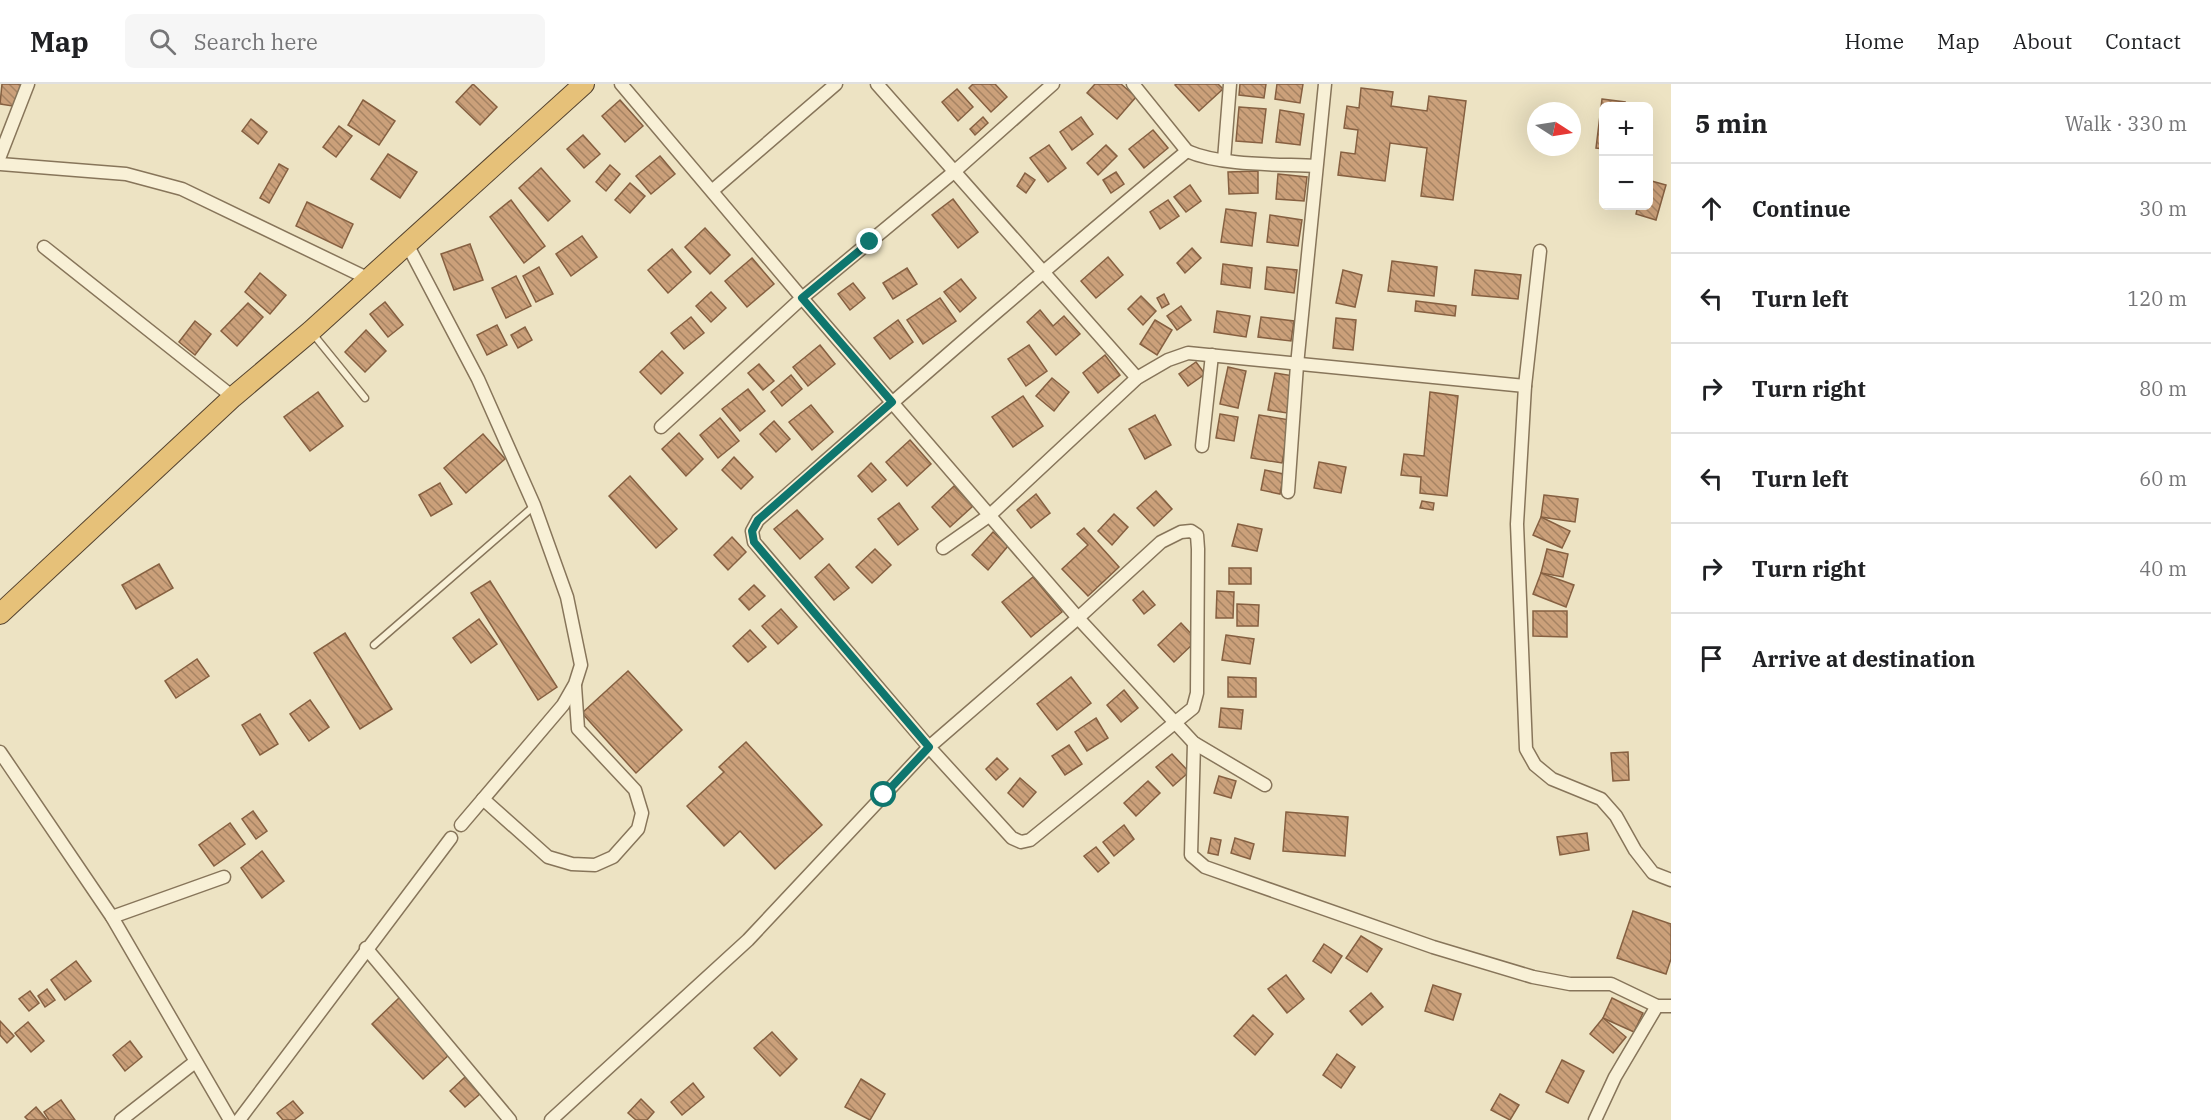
<!DOCTYPE html>
<html lang="en">
<head>
<meta charset="utf-8">
<style>
	body { margin:0; font-family:"IBM Plex Serif",serif; background:#f6f6f6; color:#202124 }
	.controls { position:absolute; right:18px; top:18px; display:grid; overflow:hidden; border-radius:9px; box-shadow:0 6px 24px #0002 }
	.controls button { width:54px; height:54px; display:grid; place-items:center; padding:0; border:0; border-bottom:2px solid #e0e0e0; background:#fff; color:#202124; font:30px sans-serif }
	.compass { position:absolute; left:1527px; top:18px; width:54px; height:54px; border-radius:50%; background:#fff; box-shadow:0 6px 24px #0002; rotate:102deg }
	.stop { position:absolute; width:18px; height:18px; margin:-14px; border:4px solid #0f766e; border-radius:50%; background:#fff }
	.stop.end { background:#0f766e; border-color:#fff; box-shadow:0 2px 6px #0008 }
	.list { margin:0; padding:0; list-style:none }
	h2 { display:flex; justify-content:space-between; align-items:center; height:78px; margin:0; padding:0 24px; font-size:26px }
	h2 small { font-size:20px; font-weight:400; color:#757577 }
	.list li { display:grid; grid-template-columns:39px 1fr auto; gap:18px; align-items:center; box-sizing:border-box; height:90px; padding:0 24px; border-top:2px solid #e0e0e0 }
	.list b { display:block; font-size:22px; white-space:nowrap }
	.list em { font-size:20px; font-style:normal; color:#757577 }
	.icon { flex:none; width:33px; height:33px; fill:none; stroke:currentColor; stroke-width:2; stroke-linecap:round; stroke-linejoin:round }
	.map { position:relative; flex:none; width:1671px; height:1036px; overflow:hidden }
	header { display:flex; align-items:center; gap:36px; box-sizing:border-box; height:84px; padding:0 30px; background:#fff; border-bottom:2px solid #e0e0e0 }
	header strong { font-size:28px }
	nav { display:flex; gap:33px; margin-inline-start:auto; font-size:21px }
	.search { width:420px; height:54px; background:#f6f6f6; display:flex; align-items:center; gap:15px; box-sizing:border-box; padding:0 21px; border-radius:9px; color:#757577; font-size:22px }
	main { display:flex }
	aside { flex:1; background:#fff }
	.map>svg:first-child { display:block }
	.building { fill:url(#building-back-hatch); stroke:#866041; stroke-width:1.5 }
	.lines { fill:none; stroke-linecap:round; stroke-linejoin:round }
	.service-casing { stroke:#87755a; stroke-width:9 }
	.minor-casing { stroke:#87755a; stroke-width:15 }
	.trunk-casing { stroke:#55432f; stroke-width:22 }
	.service { stroke:#f8f0d6; stroke-width:6 }
	.minor { stroke:#f8f0d6; stroke-width:12 }
	.trunk { stroke:#e6c179; stroke-width:20 }
	.route { stroke:#0f766e; stroke-width:8 }
</style>
</head>
<body>
<header>
<strong>Map</strong>
<div class="search"><svg class="icon" aria-label="search" viewBox="0 0 24 24"><circle cx="10" cy="10" r="6"/><path d="M15 15l6 6"/></svg>Search here</div>
<nav><a>Home</a><a>Map</a><a>About</a><a>Contact</a></nav>
</header>
<main>
<div class="map">
<svg width="1671" height="1036" viewBox="0 0 1671 1036">
	<defs>
		<pattern id="building-back-hatch" width="6" height="6" patternUnits="userSpaceOnUse" patternTransform="scale(1.5)"><rect width="6" height="6" fill="#cba07a"/><path d="M-1 5l2 2M0 0l6 6M5-1l2 2" fill="none" stroke="#a68363"/></pattern>
	</defs>
	<rect width="100%" height="100%" fill="#ede3c3"/>
	<!-- building -->
	<g class="building">
		<polygon points="2,0 24,0 19,23 0,20"/>
		<polygon points="473,0 497,23 480,41 456,18"/>
		<polygon points="973,0 995,0 1007,13 991,28 969,4"/>
		<polygon points="1095,0 1121,0 1136,13 1117,35 1087,9"/>
		<polygon points="1177,0 1218,0 1223,5 1199,27 1175,1"/>
		<polygon points="1240,0 1266,0 1264,14 1239,11"/>
		<polygon points="1277,0 1303,0 1300,19 1275,15"/>
		<polygon points="1361,4 1393,8 1391,22 1427,27 1429,12 1466,17 1453,116 1421,112 1427,64 1390,59 1385,97 1338,91 1341,68 1355,70 1358,46 1344,44 1347,22 1359,24"/>
		<polygon points="957,5 973,23 958,37 942,18"/>
		<polygon points="1602,15 1625,18 1624,22 1604,22 1604,65 1596,64"/>
		<polygon points="363,16 395,37 379,61 348,41"/>
		<polygon points="620,16 643,42 625,58 602,32"/>
		<polygon points="1239,23 1266,25 1262,59 1236,57"/>
		<polygon points="1280,26 1304,30 1300,61 1276,58"/>
		<polygon points="983,33 988,39 975,51 970,45"/>
		<polygon points="1081,33 1093,50 1072,66 1060,48"/>
		<polygon points="251,35 267,48 258,60 242,47"/>
		<polygon points="339,42 352,52 336,73 323,63"/>
		<polygon points="1153,46 1168,64 1144,84 1129,65"/>
		<polygon points="583,51 600,70 584,84 567,65"/>
		<polygon points="1049,61 1066,84 1048,98 1030,74"/>
		<polygon points="1106,61 1117,72 1098,91 1087,79"/>
		<polygon points="388,70 417,88 400,114 371,95"/>
		<polygon points="660,72 675,90 651,110 636,92"/>
		<polygon points="279,80 288,85 269,119 260,114"/>
		<polygon points="610,81 620,90 606,107 596,98"/>
		<polygon points="541,84 570,117 548,137 519,104"/>
		<polygon points="1258,87 1258,109 1229,110 1228,88"/>
		<polygon points="1116,88 1124,100 1111,109 1103,96"/>
		<polygon points="1025,89 1035,96 1026,109 1017,102"/>
		<polygon points="1278,90 1307,93 1304,117 1276,115"/>
		<polygon points="1648,96 1666,101 1656,136 1636,130 1638,122 1648,122"/>
		<polygon points="630,99 645,112 630,129 615,116"/>
		<polygon points="1190,101 1201,117 1186,128 1174,113"/>
		<polygon points="953,115 978,148 958,164 932,131"/>
		<polygon points="511,116 545,162 524,179 490,133"/>
		<polygon points="1168,116 1179,132 1160,145 1150,128"/>
		<polygon points="307,118 353,140 342,164 296,142"/>
		<polygon points="1226,125 1256,129 1252,162 1221,158"/>
		<polygon points="1270,131 1302,136 1298,162 1267,158"/>
		<polygon points="705,144 730,171 710,190 685,163"/>
		<polygon points="582,152 597,173 571,192 556,170"/>
		<polygon points="470,160 483,196 454,206 441,170"/>
		<polygon points="1192,164 1201,174 1185,189 1177,179"/>
		<polygon points="672,165 691,188 668,209 648,186"/>
		<polygon points="1108,173 1123,191 1096,214 1081,197"/>
		<polygon points="752,174 774,200 747,223 725,197"/>
		<polygon points="1392,177 1437,183 1434,212 1388,207"/>
		<polygon points="1223,180 1252,184 1250,204 1221,200"/>
		<polygon points="539,183 553,210 536,218 523,192"/>
		<polygon points="1267,183 1297,186 1294,209 1265,205"/>
		<polygon points="907,184 917,200 893,215 883,199"/>
		<polygon points="1343,186 1362,191 1355,223 1336,219"/>
		<polygon points="1475,186 1521,191 1518,215 1472,211"/>
		<polygon points="260,189 286,211 270,230 245,208"/>
		<polygon points="516,192 531,222 506,234 492,204"/>
		<polygon points="961,195 976,214 960,228 944,208"/>
		<polygon points="853,199 865,214 850,226 838,210"/>
		<polygon points="711,208 726,224 711,238 696,222"/>
		<polygon points="1164,210 1169,220 1162,224 1157,214"/>
		<polygon points="1141,212 1156,227 1143,241 1128,225"/>
		<polygon points="940,214 956,237 923,260 907,236"/>
		<polygon points="1416,217 1456,222 1455,232 1415,227"/>
		<polygon points="385,218 403,241 388,253 370,230"/>
		<polygon points="248,219 263,233 237,262 221,247"/>
		<polygon points="1181,222 1191,236 1177,246 1167,232"/>
		<polygon points="1040,226 1053,242 1064,232 1080,250 1056,271 1027,238"/>
		<polygon points="1217,227 1250,232 1246,253 1214,248"/>
		<polygon points="691,233 704,249 684,265 671,249"/>
		<polygon points="1261,233 1294,237 1291,257 1258,253"/>
		<polygon points="1336,234 1356,236 1353,266 1333,264"/>
		<polygon points="898,236 913,258 890,275 874,254"/>
		<polygon points="1155,236 1172,246 1157,271 1140,260"/>
		<polygon points="195,237 211,250 195,271 179,258"/>
		<polygon points="497,241 507,261 487,271 477,251"/>
		<polygon points="525,243 532,256 518,264 511,251"/>
		<polygon points="366,246 386,267 365,288 345,268"/>
		<polygon points="820,261 835,280 808,302 793,283"/>
		<polygon points="1029,261 1047,287 1026,302 1008,275"/>
		<polygon points="662,267 683,289 661,310 640,288"/>
		<polygon points="1105,271 1120,291 1098,309 1083,289"/>
		<polygon points="1196,278 1205,290 1188,302 1179,290"/>
		<polygon points="759,280 774,297 763,306 748,289"/>
		<polygon points="1228,283 1246,287 1238,324 1220,320"/>
		<polygon points="1275,289 1294,292 1287,329 1268,326"/>
		<polygon points="791,291 802,305 782,322 771,308"/>
		<polygon points="1052,294 1069,308 1054,327 1036,312"/>
		<polygon points="748,305 765,327 740,347 722,325"/>
		<polygon points="318,308 343,342 310,367 284,333"/>
		<polygon points="1430,308 1458,312 1447,412 1420,409 1421,393 1401,391 1404,370 1424,372"/>
		<polygon points="1023,312 1043,342 1013,363 992,333"/>
		<polygon points="811,321 833,348 812,366 789,338"/>
		<polygon points="1220,330 1238,333 1234,357 1216,354"/>
		<polygon points="1155,331 1171,361 1145,375 1129,345"/>
		<polygon points="1259,331 1290,336 1282,379 1251,374"/>
		<polygon points="720,334 739,357 718,374 700,351"/>
		<polygon points="774,337 790,355 776,368 760,350"/>
		<polygon points="679,349 703,375 686,392 662,365"/>
		<polygon points="483,350 505,375 466,409 444,384"/>
		<polygon points="910,356 931,380 907,402 886,378"/>
		<polygon points="734,373 753,393 741,405 722,386"/>
		<polygon points="1319,378 1346,383 1341,409 1314,404"/>
		<polygon points="871,379 886,396 872,408 858,392"/>
		<polygon points="1265,386 1284,390 1280,410 1261,406"/>
		<polygon points="630,392 677,445 656,464 609,412"/>
		<polygon points="440,399 452,420 431,432 419,411"/>
		<polygon points="954,402 973,422 950,443 932,423"/>
		<polygon points="1156,407 1172,425 1154,442 1137,424"/>
		<polygon points="1036,410 1050,429 1031,444 1017,426"/>
		<polygon points="1544,411 1578,415 1575,438 1541,433"/>
		<polygon points="1422,417 1434,419 1433,426 1420,424"/>
		<polygon points="899,419 918,445 898,461 878,435"/>
		<polygon points="797,426 823,455 800,475 774,445"/>
		<polygon points="1114,430 1128,443 1112,461 1098,447"/>
		<polygon points="1541,433 1570,447 1562,464 1533,451"/>
		<polygon points="1238,440 1262,445 1257,467 1232,462"/>
		<polygon points="1084,444 1119,483 1088,512 1062,485 1088,461 1077,450"/>
		<polygon points="993,448 1008,462 988,486 972,471"/>
		<polygon points="732,453 746,468 728,486 714,471"/>
		<polygon points="875,465 891,481 872,499 856,483"/>
		<polygon points="1547,465 1568,470 1563,493 1541,489"/>
		<polygon points="159,480 173,504 136,525 122,501"/>
		<polygon points="829,480 849,504 834,516 815,493"/>
		<rect x="1229" y="484" width="22" height="16"/>
		<polygon points="1541,489 1574,501 1566,523 1533,510"/>
		<polygon points="1033,493 1062,528 1031,553 1002,518"/>
		<polygon points="490,497 557,603 538,616 471,509"/>
		<polygon points="754,501 765,512 749,526 739,515"/>
		<polygon points="1143,507 1155,521 1144,530 1133,516"/>
		<polygon points="1217,507 1234,508 1233,534 1216,534"/>
		<polygon points="1237,520 1259,521 1258,542 1237,542"/>
		<polygon points="781,525 797,543 778,560 762,542"/>
		<polygon points="1533,527 1567,527 1567,553 1533,552"/>
		<polygon points="479,535 497,560 471,579 453,554"/>
		<polygon points="1181,539 1197,556 1174,578 1158,561"/>
		<polygon points="750,546 766,563 748,578 733,562"/>
		<polygon points="345,549 392,625 360,645 314,569"/>
		<polygon points="1226,551 1254,555 1250,580 1222,576"/>
		<polygon points="197,575 209,592 176,614 165,597"/>
		<polygon points="628,587 682,646 636,689 582,629"/>
		<polygon points="1071,593 1091,619 1057,646 1037,620"/>
		<polygon points="1228,593 1256,594 1256,613 1228,613"/>
		<polygon points="1124,606 1138,624 1121,638 1107,621"/>
		<polygon points="310,616 329,643 309,657 290,630"/>
		<polygon points="1221,624 1243,626 1241,645 1219,643"/>
		<polygon points="260,630 278,660 260,671 242,641"/>
		<polygon points="1096,634 1108,654 1087,667 1075,648"/>
		<polygon points="746,658 822,741 775,785 740,747 724,762 687,722 724,688 719,683"/>
		<polygon points="1069,661 1082,680 1065,691 1052,672"/>
		<polygon points="1628,668 1629,696 1613,697 1611,669"/>
		<polygon points="1172,670 1189,688 1173,702 1156,683"/>
		<polygon points="997,674 1008,685 996,696 986,685"/>
		<polygon points="1219,692 1236,697 1231,714 1214,709"/>
		<polygon points="1020,694 1036,708 1023,723 1008,709"/>
		<polygon points="1148,697 1160,709 1136,732 1124,719"/>
		<polygon points="253,727 267,747 256,755 242,735"/>
		<polygon points="1286,728 1348,733 1345,772 1283,767"/>
		<polygon points="230,739 245,760 214,782 199,761"/>
		<polygon points="1124,741 1134,755 1114,772 1103,758"/>
		<polygon points="1587,749 1589,766 1560,771 1557,753"/>
		<polygon points="1211,754 1221,756 1218,771 1208,769"/>
		<polygon points="1235,754 1254,760 1250,775 1231,769"/>
		<polygon points="1096,763 1109,779 1098,788 1084,772"/>
		<polygon points="262,767 284,797 262,814 241,784"/>
		<polygon points="1633,827 1671,840 1671,875 1666,890 1617,874"/>
		<polygon points="1361,852 1382,865 1367,888 1346,874"/>
		<polygon points="1324,860 1342,872 1331,889 1313,877"/>
		<polygon points="76,877 91,897 65,916 51,896"/>
		<polygon points="1286,891 1304,915 1287,929 1268,905"/>
		<polygon points="1433,901 1461,910 1453,936 1425,927"/>
		<polygon points="47,905 55,916 45,923 38,912"/>
		<polygon points="30,907 39,919 29,927 19,915"/>
		<polygon points="1371,909 1383,923 1362,941 1350,927"/>
		<polygon points="400,913 451,969 423,995 372,940"/>
		<polygon points="1612,914 1643,929 1634,948 1603,934"/>
		<polygon points="1253,931 1273,950 1255,971 1234,952"/>
		<polygon points="1603,934 1626,953 1613,969 1590,950"/>
		<polygon points="0,937 14,952 7,959 0,951"/>
		<polygon points="28,938 44,957 31,968 15,949"/>
		<polygon points="772,948 797,975 780,992 754,964"/>
		<polygon points="130,957 142,973 125,987 113,971"/>
		<polygon points="1337,970 1355,983 1341,1004 1323,991"/>
		<polygon points="1562,976 1584,987 1568,1019 1546,1008"/>
		<polygon points="465,993 480,1010 465,1023 450,1007"/>
		<polygon points="861,995 885,1010 870,1036 845,1023"/>
		<polygon points="693,999 704,1013 682,1031 671,1018"/>
		<polygon points="1500,1010 1519,1021 1510,1036 1491,1026"/>
		<polygon points="641,1015 654,1028 647,1036 636,1036 628,1029"/>
		<polygon points="61,1016 75,1036 49,1036 44,1028"/>
		<polygon points="293,1017 303,1029 294,1036 283,1036 277,1029"/>
		<polygon points="36,1023 47,1036 28,1036 25,1033"/>
	</g>
	<g class="lines">
		<!-- service casing -->
		<g class="service-casing">
			<g id="service">
				<polyline points="313,250 365,314"/>
				<polyline points="374,561 534,422"/>
			</g>
		</g>
		<!-- minor casing -->
		<g class="minor-casing">
			<g id="minor">
				<polyline points="621,0 802,214 1078,534 1194,659 1265,701"/>
				<polyline points="877,0 1137,294"/>
				<path d="M1187,67c34,15 91,13 129,15"/>
				<polyline points="0,72 28,0"/>
				<polyline points="1224,76 1230,0"/>
				<polyline points="0,80 126,90 182,105 369,195"/>
				<polyline points="713,106 836,0"/>
				<polyline points="407,160 478,295 534,421 567,513 581,581 575,600 563,621 461,741"/>
				<polyline points="44,163 233,313"/>
				<polyline points="1540,167 1525,302 1517,440 1526,665 1535,681 1552,695 1601,715 1616,732 1635,766 1653,789 1671,796"/>
				<polyline points="661,343 802,214 955,87 1053,0"/>
				<polyline points="1202,362 1212,271"/>
				<polyline points="1288,408 1297,281 1325,0"/>
				<polyline points="943,464 990,431 1137,294 1168,276 1188,269 1525,302"/>
				<polyline points="1194,659 1191,771 1205,783 1433,863 1533,893 1570,900 1611,900 1657,922 1671,922"/>
				<polyline points="0,668 112,833 230,1036"/>
				<polyline points="483,715 548,773 572,780 595,781 613,773 638,745 642,729 635,706 578,645 575,602"/>
				<polyline points="112,833 224,793"/>
				<polyline points="366,864 510,1036"/>
				<polyline points="121,1036 195,978"/>
				<polyline points="239,1036 451,754"/>
				<path d="M551,1036l197,-180 181,-193 149,-129 83,-76 20,-10 10,-1 6,4 1,14 -1,144 -4,15 -163,132 -9,2 -9,-4 -83,-91 -175,-205 -2,-11 6,-11c142,-124 284,-249 429,-369l-54,-67"/>
				<polyline points="1595,1036 1615,993 1657,922"/>
			</g>
		</g>
		<!-- trunk casing -->
		<g class="trunk-casing">
			<polyline id="trunk" points="0,530 233,313 311,247 584,0"/>
		</g>
		<!-- service -->
		<use href="#service" class="service"/>
		<!-- minor -->
		<use href="#minor" class="minor"/>
		<!-- trunk -->
		<use href="#trunk" class="trunk"/>
	</g>
	<g class="lines">
		<!-- route -->
		<polyline class="route" points="870,158 802,214 892,318 758,436 752,447 754,458 929,663 884,711"/>
	</g>
</svg>
<div class="controls">
<button>+</button>
<button>−</button>
</div>
<svg class="compass" viewBox="-18 -18 36 36"><path d="M0-13l5 13h-10z" fill="#e53935"/><path d="M0 13l5-13h-10z" fill="#757577"/></svg>
<div class="stop" style="left:884px;top:711px"></div>
<div class="stop end" style="left:870px;top:158px"></div>
</div>
<aside>
<h2>5 min<small>Walk · 330 m</small></h2>
<ul class="list">
<li><svg class="icon" aria-label="ahead" viewBox="0 0 24 24"><path d="M12 20V5M6 11l6-6 6 6"/></svg><div><b>Continue</b></div><em>30 m</em></li>
<li><svg class="icon" aria-label="left" viewBox="0 0 24 24"><path d="M17 20v-9H6M10 6l-5 5 5 5"/></svg><div><b>Turn left</b></div><em>120 m</em></li>
<li><svg class="icon" aria-label="right" viewBox="0 0 24 24"><path d="M7 20v-9h11M14 6l5 5-5 5"/></svg><div><b>Turn right</b></div><em>80 m</em></li>
<li><svg class="icon" aria-label="left" viewBox="0 0 24 24"><path d="M17 20v-9H6M10 6l-5 5 5 5"/></svg><div><b>Turn left</b></div><em>60 m</em></li>
<li><svg class="icon" aria-label="right" viewBox="0 0 24 24"><path d="M7 20v-9h11M14 6l5 5-5 5"/></svg><div><b>Turn right</b></div><em>40 m</em></li>
<li><svg class="icon" aria-label="arrive" viewBox="0 0 24 24"><path d="M6 21V4h12l-3 4 3 4H6"/></svg><div><b>Arrive at destination</b></div></li>
</ul>
</aside>
</main>
</body>
</html>
